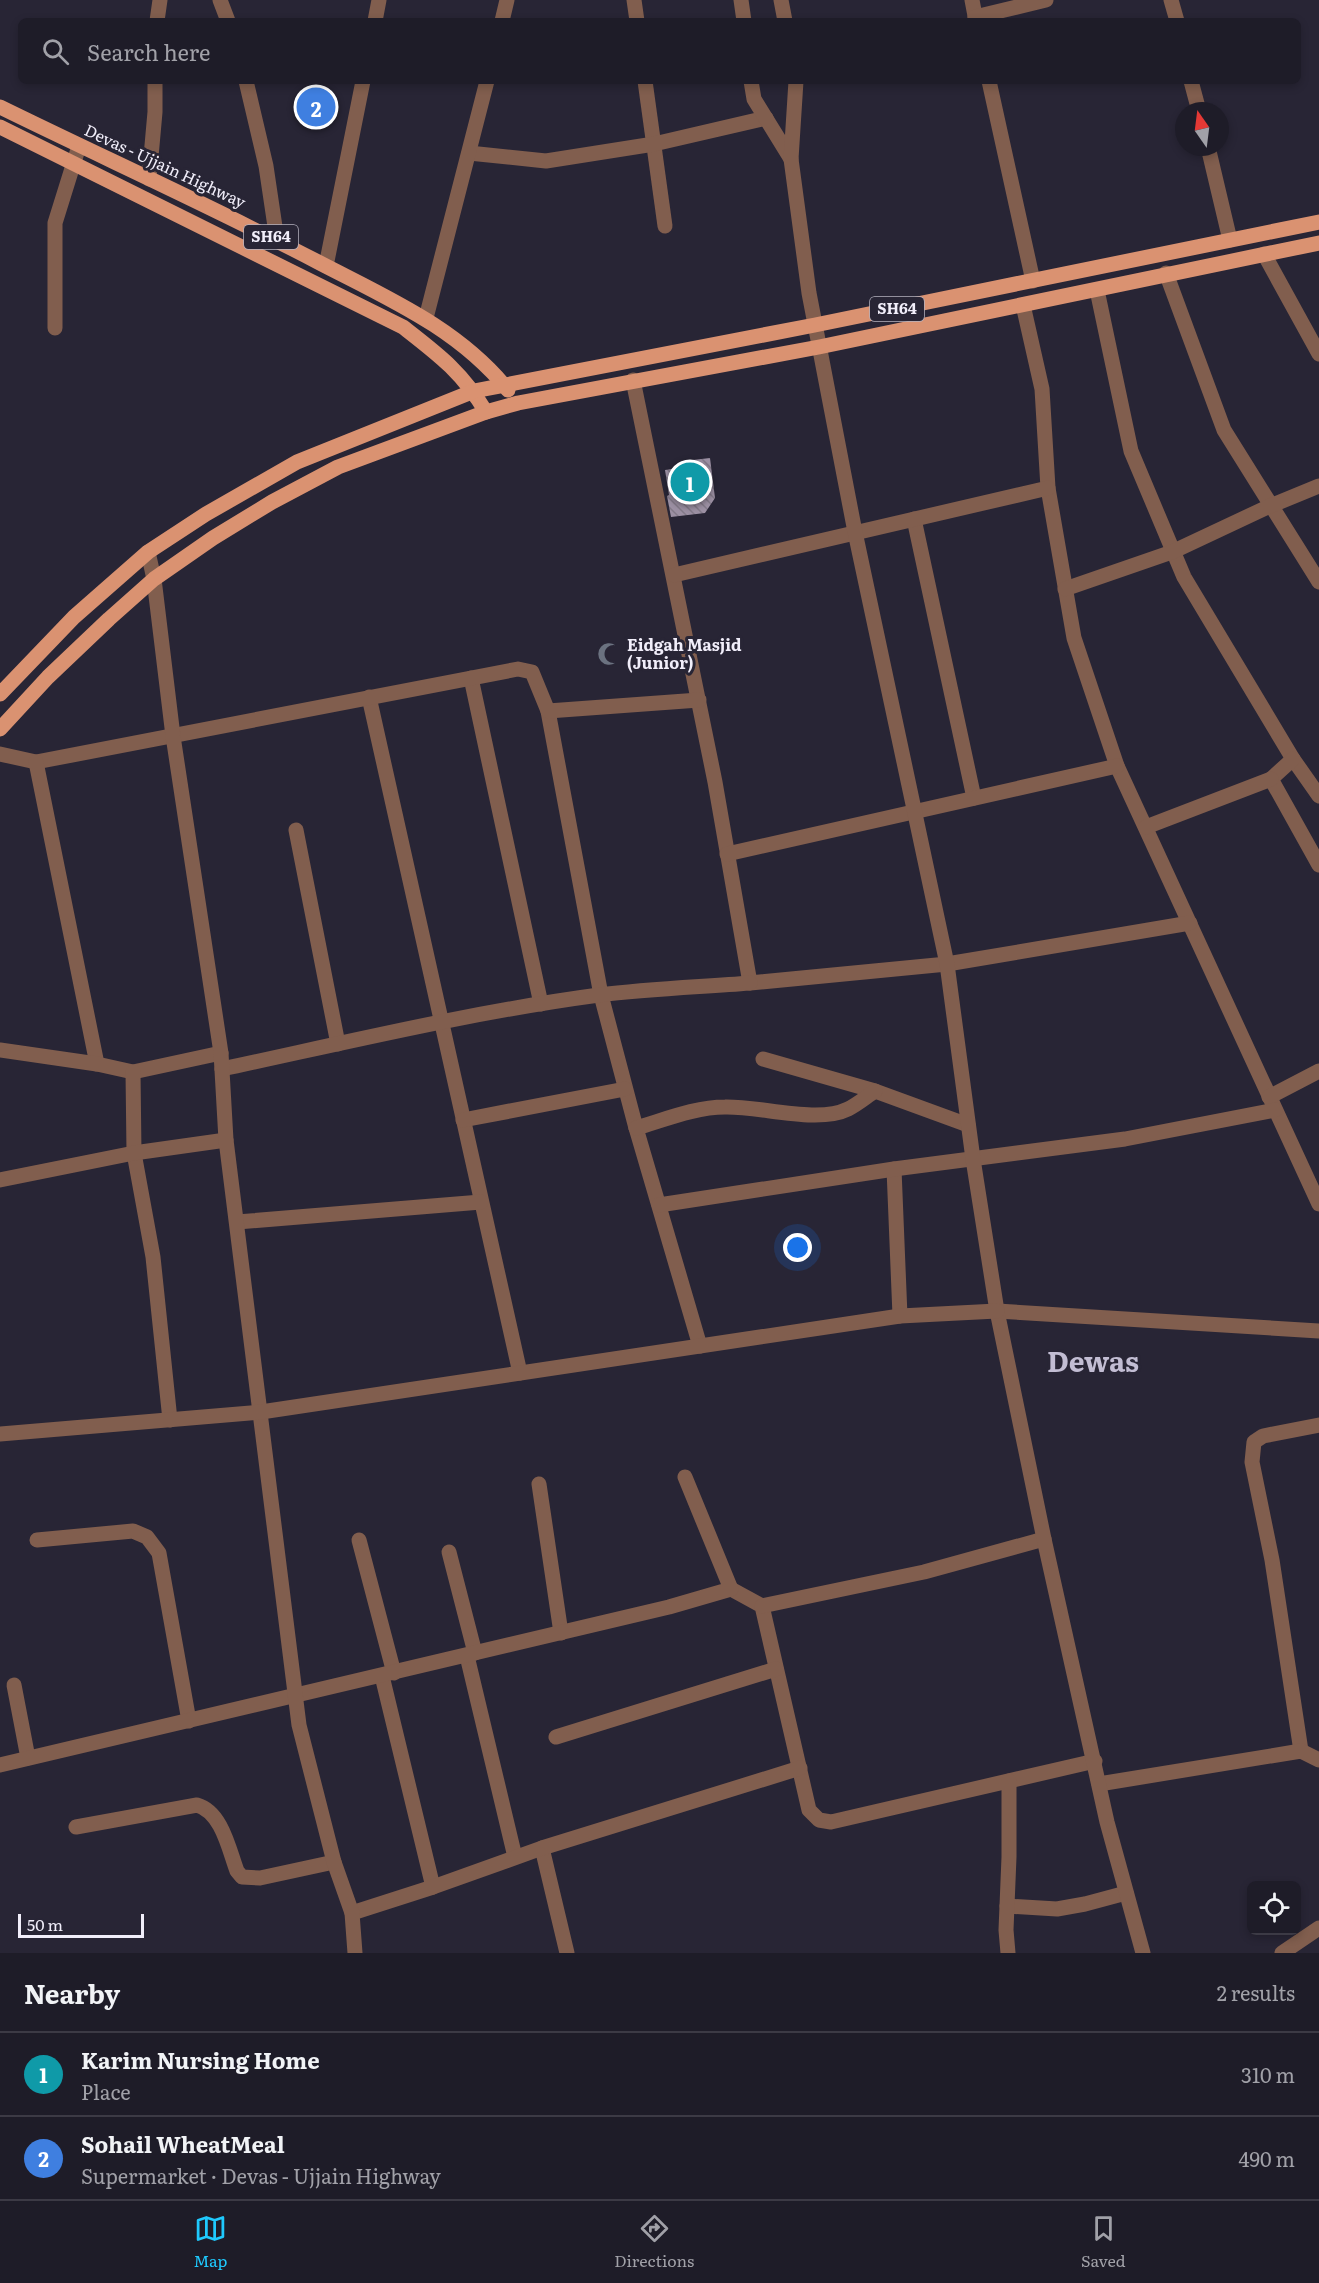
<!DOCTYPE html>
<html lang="en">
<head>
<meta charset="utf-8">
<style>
	body { margin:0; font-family:Literata,serif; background:#2b2934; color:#f1f3f6 }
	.controls { position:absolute; right:18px; bottom:18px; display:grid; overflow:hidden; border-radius:9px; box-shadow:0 3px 9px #0003 }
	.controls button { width:54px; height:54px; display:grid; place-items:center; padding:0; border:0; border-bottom:2px solid #3c3a45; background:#1e1c28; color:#f1f3f6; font:30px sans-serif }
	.compass { position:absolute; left:1175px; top:102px; width:54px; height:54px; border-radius:50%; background:#1e1c28; box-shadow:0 3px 9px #0003; rotate:346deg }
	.scale { position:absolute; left:18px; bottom:15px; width:126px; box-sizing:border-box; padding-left:6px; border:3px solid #f1eefa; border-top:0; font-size:16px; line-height:21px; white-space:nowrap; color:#f1eefa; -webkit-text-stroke:4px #282535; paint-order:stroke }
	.you { position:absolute; left:798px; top:1248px; width:21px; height:21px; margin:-15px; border:4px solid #fff; border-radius:50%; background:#1a73e8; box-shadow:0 0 0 9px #1a73e833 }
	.badge { display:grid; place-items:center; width:39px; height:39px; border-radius:50%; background:#1fc9fd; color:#fff; font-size:20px; font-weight:700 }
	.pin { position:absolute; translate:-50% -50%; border:3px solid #fff; box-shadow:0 2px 6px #0006 }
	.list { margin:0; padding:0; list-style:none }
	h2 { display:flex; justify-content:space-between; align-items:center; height:78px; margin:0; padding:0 24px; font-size:26px }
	h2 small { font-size:20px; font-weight:400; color:#a1a1a8 }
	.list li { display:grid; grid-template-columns:39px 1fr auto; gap:18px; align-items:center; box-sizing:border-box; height:84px; padding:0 24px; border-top:2px solid #3c3a45 }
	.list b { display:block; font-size:22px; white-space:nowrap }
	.list p { margin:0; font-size:20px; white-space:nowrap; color:#a1a1a8 }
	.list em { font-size:20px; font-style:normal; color:#a1a1a8 }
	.icon { flex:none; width:33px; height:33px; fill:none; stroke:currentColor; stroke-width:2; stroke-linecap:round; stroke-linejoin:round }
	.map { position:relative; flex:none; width:1319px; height:1953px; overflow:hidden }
	.search { position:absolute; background:#1e1c28; box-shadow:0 3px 9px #0003; left:18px; right:18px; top:18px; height:66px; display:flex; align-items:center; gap:15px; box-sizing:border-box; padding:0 21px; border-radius:9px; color:#a1a1a8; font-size:22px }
	.sheet { height:246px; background:#1e1c28 }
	nav { display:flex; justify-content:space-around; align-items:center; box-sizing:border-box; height:84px; border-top:2px solid #3c3a45; background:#1e1c28; font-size:16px; color:#a1a1a8 }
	nav a { display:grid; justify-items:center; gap:3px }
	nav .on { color:#1fc9fd }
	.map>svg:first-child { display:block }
	.building { fill:url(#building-back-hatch) }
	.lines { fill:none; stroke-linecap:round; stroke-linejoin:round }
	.minor { stroke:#815e4e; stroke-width:15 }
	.tertiary { stroke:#815e4e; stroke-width:15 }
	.primary { stroke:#da9271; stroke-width:15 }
	.labels { text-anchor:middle; stroke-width:6; stroke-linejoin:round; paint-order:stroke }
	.shield { fill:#282535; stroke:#b5b2bf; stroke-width:1.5 }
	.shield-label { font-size:15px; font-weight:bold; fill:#f1eefa }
	.street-label { font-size:16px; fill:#f1eefa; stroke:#282535 }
	.poi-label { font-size:16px; font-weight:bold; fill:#f1eefa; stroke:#282535; text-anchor:start }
	.town-label { font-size:28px; font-weight:bold; fill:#c2bdd3; stroke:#282535 }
</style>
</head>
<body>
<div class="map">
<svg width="1319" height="1953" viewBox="0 0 1319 1953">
	<defs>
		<pattern id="building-back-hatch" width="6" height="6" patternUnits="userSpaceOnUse" patternTransform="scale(1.5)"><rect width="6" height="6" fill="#9c90a3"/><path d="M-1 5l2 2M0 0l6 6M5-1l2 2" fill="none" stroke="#837a89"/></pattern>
	</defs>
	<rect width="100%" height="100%" fill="#282535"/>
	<!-- building -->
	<polygon class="building" points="710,458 715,498 705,513 671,517 667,496 669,495 665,470 685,467 684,461"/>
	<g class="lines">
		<!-- minor -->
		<g class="minor">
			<polyline points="220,0 228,21"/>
			<polyline points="634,0 637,21"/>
			<polyline points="972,0 976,21"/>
			<polyline points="1171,0 1177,21"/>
			<polyline points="975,17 1046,0"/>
			<polyline points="157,21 160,0"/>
			<polyline points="375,21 379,0"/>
			<polyline points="502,21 507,0"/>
			<polyline points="246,81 266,166 277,240"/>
			<polyline points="645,81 665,226"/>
			<polyline points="989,81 1033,281"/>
			<polyline points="1191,81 1199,111"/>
			<polyline points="1208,147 1230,240"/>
			<polyline points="469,153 546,161 654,144 766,118"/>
			<polyline points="149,179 155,112 155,81"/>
			<polyline points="1264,254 1319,354"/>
			<polyline points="326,266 363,81"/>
			<polyline points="1166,273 1224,430 1319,582"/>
			<polyline points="1097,290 1131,451 1184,577 1293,759 1319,796"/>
			<polyline points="1023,305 1042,389 1048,488 1074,638 1117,766 1319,1204"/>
			<polyline points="426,318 487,81"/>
			<polyline points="55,328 55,223 79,146"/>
			<polyline points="633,380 715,782 750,983 947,964 1190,923"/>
			<polyline points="914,519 974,798"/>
			<polyline points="674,575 1048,488"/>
			<polyline points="1065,589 1172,552 1270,506 1319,486"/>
			<polyline points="471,678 541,1004"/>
			<polyline points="369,697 520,1373"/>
			<polyline points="548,711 601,995 636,1128 700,1346"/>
			<polyline points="0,754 36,762 518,669 532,672 548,711 699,700"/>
			<polyline points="1293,759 1271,779 1319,865"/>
			<polyline points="36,762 97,1064"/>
			<polyline points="1146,827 1271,779"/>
			<polyline points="296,830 338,1044"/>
			<polyline points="727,854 1117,766"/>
			<polyline points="0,1050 97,1064 133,1072 221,1053"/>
			<polyline points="763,1059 875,1091 968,1125"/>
			<path d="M222,1069c126,-27 250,-57 377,-74 50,-6 101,-8 151,-12"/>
			<polyline points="133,1072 134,1153 153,1257 170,1420"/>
			<polyline points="1269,1097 1319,1071"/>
			<polyline points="463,1120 625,1089"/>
			<path d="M636,1128c28,-8 59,-21 89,-21 35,-1 93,17 123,2 10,-5 18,-12 27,-18"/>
			<polyline points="894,1169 900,1316"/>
			<polyline points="0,1180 134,1153 226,1140"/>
			<polyline points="659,1205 894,1169 1125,1139 1275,1110"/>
			<polyline points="237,1222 481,1202"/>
			<polyline points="997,1311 1319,1331"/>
			<polyline points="539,1484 561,1633"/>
			<polyline points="37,1540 133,1531 147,1537 159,1553 189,1721"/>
			<polyline points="359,1540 394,1673"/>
			<polyline points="449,1552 475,1653"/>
			<polyline points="731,1589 762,1606 809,1810 819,1820 831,1822 1095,1761"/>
			<polyline points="762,1606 924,1572 1044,1539"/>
			<polyline points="467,1656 515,1857"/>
			<polyline points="382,1676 433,1887"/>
			<polyline points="14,1685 28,1758"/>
			<polyline points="556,1737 776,1669"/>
			<polyline points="1301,1751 1272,1560 1252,1462 1254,1442 1263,1436 1319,1425"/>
			<polyline points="0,1765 669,1607 731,1589 685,1477"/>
			<polyline points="1099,1784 1301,1751 1319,1760"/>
			<path d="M76,1827l121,-22c25,7 32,45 40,66l5,6 18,1 74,-16"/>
			<polyline points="542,1848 567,1953"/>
			<polyline points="1007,1906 1057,1909 1085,1904 1126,1893"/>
			<polyline points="352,1913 433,1887 542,1848 800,1768"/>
			<polyline points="1008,1953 1006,1930 1009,1857 1009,1781"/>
			<polyline points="1282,1953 1319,1928"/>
		</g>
		<!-- tertiary -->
		<g class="tertiary">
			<polyline points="741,0 744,21"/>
			<polyline points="781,0 785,21"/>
			<polyline points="751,81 754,99 791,159"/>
			<polyline points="796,81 791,159 809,293 855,532 947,964 973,1159 997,1311 1044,1539 1107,1822 1143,1953"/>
			<polyline points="148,552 154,579 173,736 221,1053 226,1140 299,1725 334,1862 352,1913 355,1953"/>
			<polyline points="0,1434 261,1412 900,1316 997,1311"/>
		</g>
		<!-- primary -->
		<g class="primary">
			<path d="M0,107c106,52 213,100 318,155 69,36 140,66 190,128"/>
			<path d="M0,127l403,200c36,28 59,45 83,85"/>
			<polyline points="0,694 74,617 148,552 206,514 297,462 474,391 815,325 1319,222"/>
			<polyline points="0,729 48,677 109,619 154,579 213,538 272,502 338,467 486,412 518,403 819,347 1319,243"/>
		</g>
	</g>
	<!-- icons -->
	<defs>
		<g id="mosque-bare" transform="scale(1.8)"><path d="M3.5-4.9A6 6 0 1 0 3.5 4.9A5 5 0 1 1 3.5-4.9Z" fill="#6b7280" stroke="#282535" stroke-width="2.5" paint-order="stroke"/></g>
	</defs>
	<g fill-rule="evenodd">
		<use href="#mosque-bare" x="609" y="654"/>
	</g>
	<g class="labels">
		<!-- shield labels -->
		<g class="shield">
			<rect x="244" y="225" width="54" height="24" rx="4.5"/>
			<rect x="870" y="297" width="54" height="24" rx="4.5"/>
		</g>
		<g class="shield-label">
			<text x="271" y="242">SH64</text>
			<text x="897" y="314">SH64</text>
		</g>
		<!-- street labels -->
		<g class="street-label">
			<text transform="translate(165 166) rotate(25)" y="6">Devas - Ujjain Highway</text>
		</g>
		<!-- poi labels -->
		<g class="poi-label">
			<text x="627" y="651">Eidgah Masjid<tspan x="627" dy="18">(Junior)</tspan></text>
		</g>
		<!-- town labels -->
		<g class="town-label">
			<text x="1093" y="1372">Dewas</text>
		</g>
	</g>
</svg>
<div class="controls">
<button><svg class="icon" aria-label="locate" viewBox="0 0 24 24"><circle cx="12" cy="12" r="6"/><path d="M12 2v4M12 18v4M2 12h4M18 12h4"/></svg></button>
</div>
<svg class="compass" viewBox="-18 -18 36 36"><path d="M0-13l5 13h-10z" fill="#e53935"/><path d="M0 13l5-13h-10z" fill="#a1a1a8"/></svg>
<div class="scale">50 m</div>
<div class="you"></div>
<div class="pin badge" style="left:690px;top:482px;background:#0f9aa8">1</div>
<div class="pin badge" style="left:316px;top:107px;background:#3f7fe0">2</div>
<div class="search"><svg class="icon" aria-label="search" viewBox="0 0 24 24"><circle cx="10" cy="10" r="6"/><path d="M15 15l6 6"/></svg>Search here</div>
</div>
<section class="sheet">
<h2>Nearby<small>2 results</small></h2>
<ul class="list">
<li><span class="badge" style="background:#0f9aa8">1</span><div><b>Karim Nursing Home</b><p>Place</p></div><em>310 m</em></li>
<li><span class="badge" style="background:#3f7fe0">2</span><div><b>Sohail WheatMeal</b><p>Supermarket · Devas - Ujjain Highway</p></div><em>490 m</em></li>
</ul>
</section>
<nav>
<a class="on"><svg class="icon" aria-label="map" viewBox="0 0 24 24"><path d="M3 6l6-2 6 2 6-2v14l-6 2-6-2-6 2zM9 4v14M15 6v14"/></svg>Map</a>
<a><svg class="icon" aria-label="directions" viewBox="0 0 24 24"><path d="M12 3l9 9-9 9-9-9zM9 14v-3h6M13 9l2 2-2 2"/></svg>Directions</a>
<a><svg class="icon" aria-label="saved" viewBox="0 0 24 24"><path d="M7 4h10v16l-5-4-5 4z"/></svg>Saved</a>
</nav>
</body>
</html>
